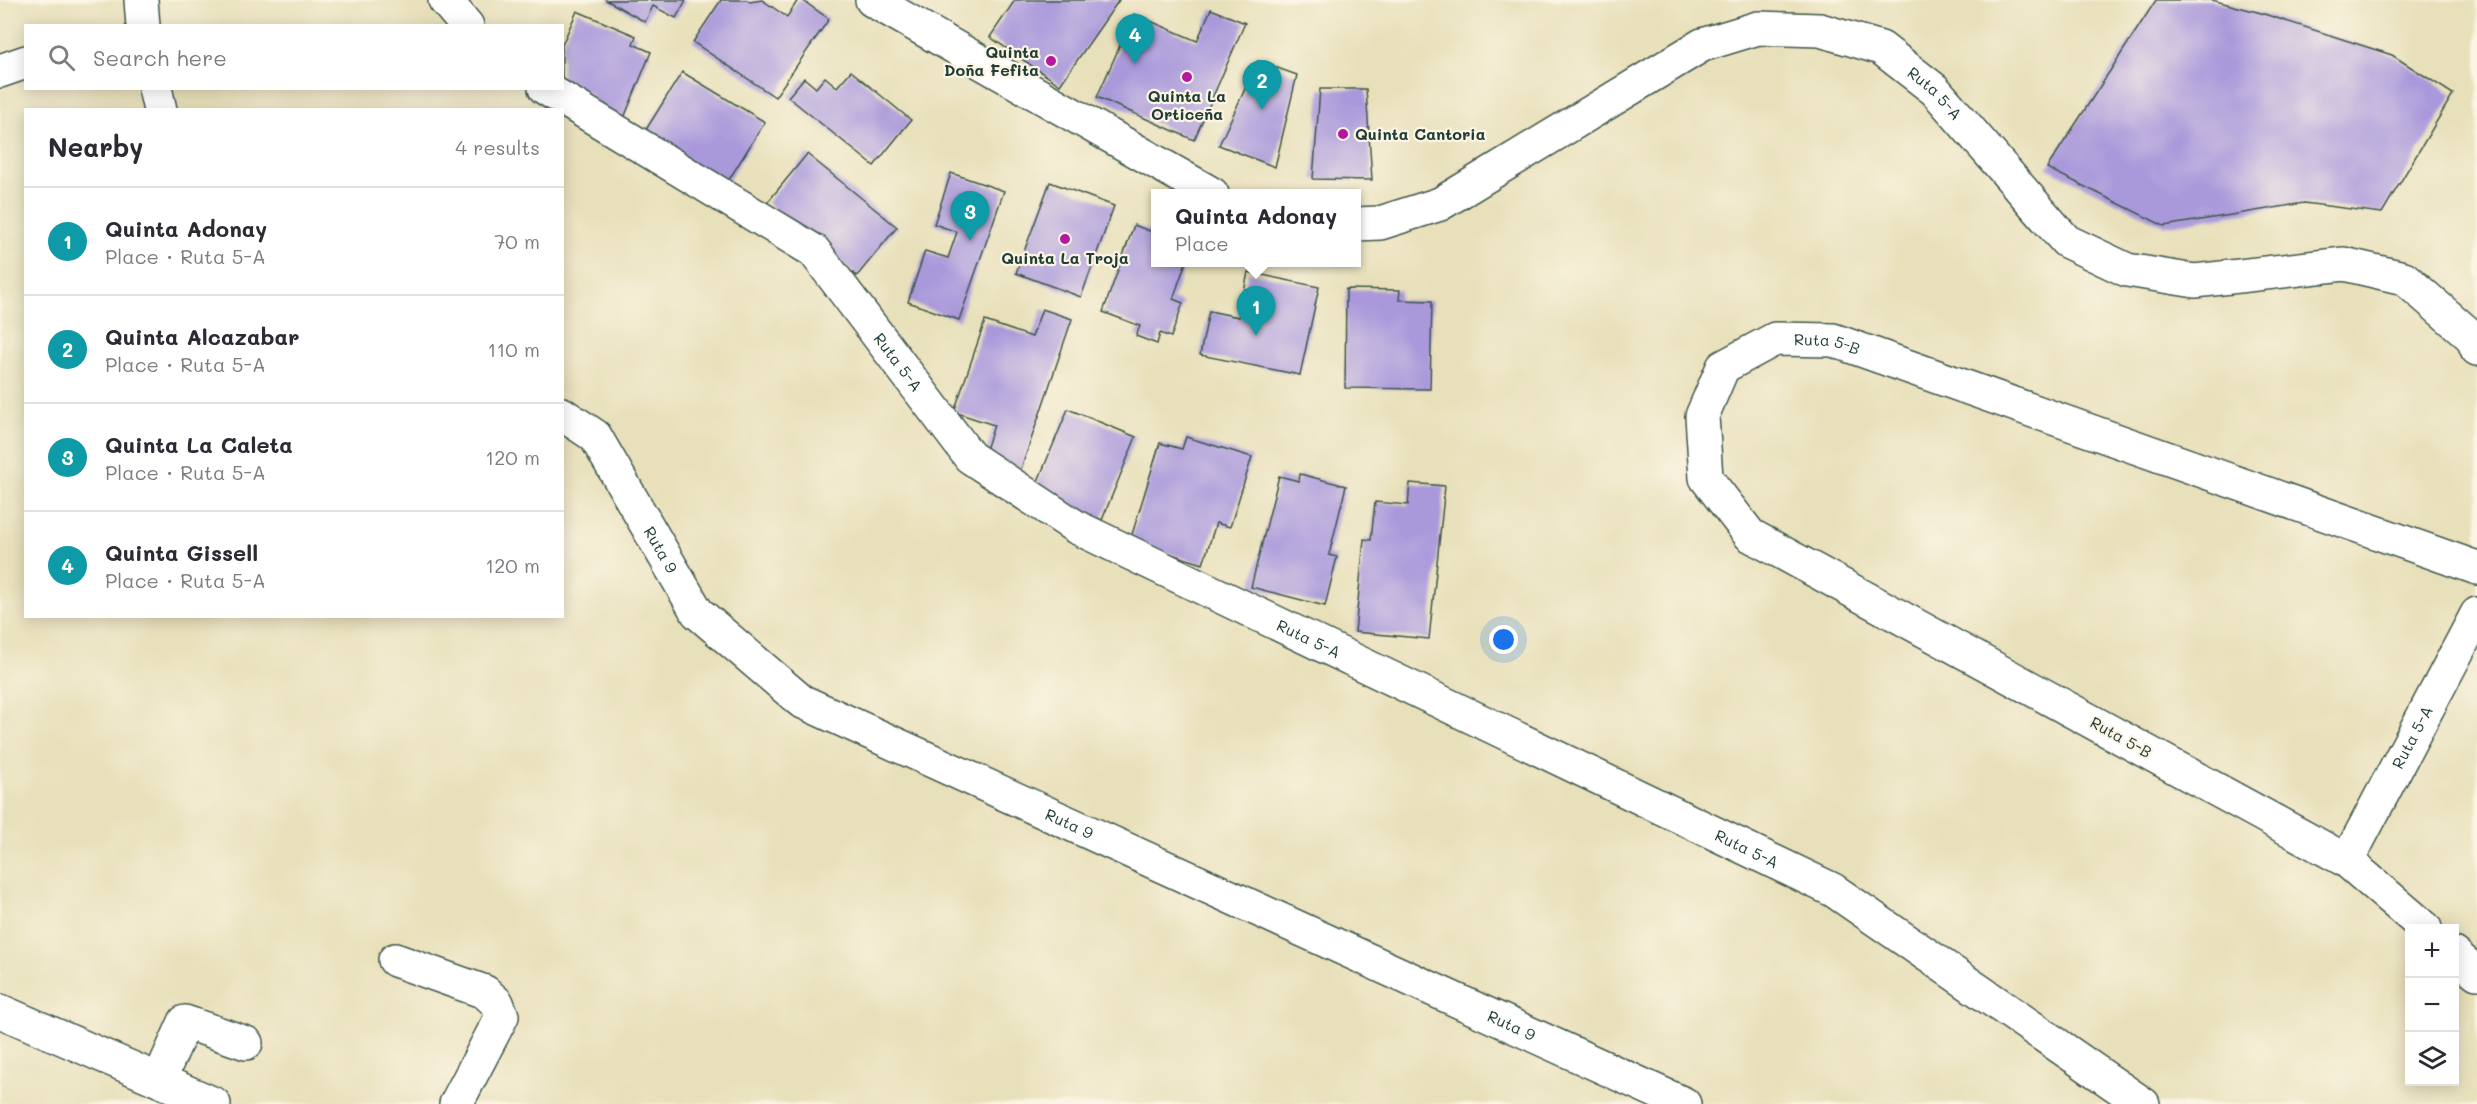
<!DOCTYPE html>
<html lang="en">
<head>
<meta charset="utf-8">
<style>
	body { margin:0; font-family:Mali,sans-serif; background:#f7f7f7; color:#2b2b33 }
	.controls { position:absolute; right:18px; bottom:18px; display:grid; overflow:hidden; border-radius:0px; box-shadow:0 3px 15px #0003 }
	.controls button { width:54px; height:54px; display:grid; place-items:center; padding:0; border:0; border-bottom:2px solid #e1e1e2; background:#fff; color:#2b2b33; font:30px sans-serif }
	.you { position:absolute; left:1504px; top:640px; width:21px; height:21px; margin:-15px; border:4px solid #fff; border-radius:50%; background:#1a73e8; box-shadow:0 0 0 9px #1a73e833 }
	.badge { display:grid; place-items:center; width:39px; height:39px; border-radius:50%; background:#0f766e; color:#fff; font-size:20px; font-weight:700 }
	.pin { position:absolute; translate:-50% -50px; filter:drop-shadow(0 2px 3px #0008) }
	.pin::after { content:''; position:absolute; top:32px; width:21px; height:18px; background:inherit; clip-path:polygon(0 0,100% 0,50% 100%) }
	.popup { position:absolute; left:1151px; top:189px; width:210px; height:78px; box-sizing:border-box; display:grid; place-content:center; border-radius:0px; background:#fff; filter:drop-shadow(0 2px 4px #0005); font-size:20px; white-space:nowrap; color:#7c7c81 }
	.popup b { font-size:22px; color:#2b2b33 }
	.popup::after { content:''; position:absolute; left:50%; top:100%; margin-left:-12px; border:12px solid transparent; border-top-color:#fff }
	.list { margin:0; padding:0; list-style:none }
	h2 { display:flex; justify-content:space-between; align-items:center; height:78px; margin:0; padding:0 24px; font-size:26px }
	h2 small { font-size:20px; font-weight:400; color:#7c7c81 }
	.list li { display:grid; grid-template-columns:39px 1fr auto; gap:18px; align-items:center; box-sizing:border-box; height:108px; padding:0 24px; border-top:2px solid #e1e1e2 }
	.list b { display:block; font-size:22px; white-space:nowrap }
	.list p { margin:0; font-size:20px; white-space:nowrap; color:#7c7c81 }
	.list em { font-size:20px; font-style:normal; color:#7c7c81 }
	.icon { flex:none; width:33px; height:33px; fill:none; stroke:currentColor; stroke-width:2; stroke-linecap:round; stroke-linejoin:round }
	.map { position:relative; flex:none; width:2477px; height:1104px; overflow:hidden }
	.search { position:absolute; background:#fff; box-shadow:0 3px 15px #0003; left:24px; top:24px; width:540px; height:66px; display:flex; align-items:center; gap:15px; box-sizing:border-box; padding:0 21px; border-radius:0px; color:#7c7c81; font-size:22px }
	.panel { position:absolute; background:#fff; box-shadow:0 3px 15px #0003; left:24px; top:108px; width:540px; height:510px; border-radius:0px }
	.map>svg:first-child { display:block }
	.building { fill:#a999db }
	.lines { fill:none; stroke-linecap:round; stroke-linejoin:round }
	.minor-casing { stroke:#3d5548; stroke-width:36 }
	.minor { stroke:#fff; stroke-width:33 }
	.poi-dot { fill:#b5179e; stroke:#fcf5e5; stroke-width:2 }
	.labels { text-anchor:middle; stroke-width:4.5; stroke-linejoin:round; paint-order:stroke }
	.poi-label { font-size:16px; font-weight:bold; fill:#1f3d34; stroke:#fcf5e5 }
	.street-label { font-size:16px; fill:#1f3d34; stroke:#fcf5e5 }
</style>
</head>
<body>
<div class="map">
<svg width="2477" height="1104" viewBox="0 0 2477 1104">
	<rect width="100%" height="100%" fill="#fcf5e5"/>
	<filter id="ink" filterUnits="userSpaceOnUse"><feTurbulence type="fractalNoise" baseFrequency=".0167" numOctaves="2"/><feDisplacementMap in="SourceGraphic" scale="12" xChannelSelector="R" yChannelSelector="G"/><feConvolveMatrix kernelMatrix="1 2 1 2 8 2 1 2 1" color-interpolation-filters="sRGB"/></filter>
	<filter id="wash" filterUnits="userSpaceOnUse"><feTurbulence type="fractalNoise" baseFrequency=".008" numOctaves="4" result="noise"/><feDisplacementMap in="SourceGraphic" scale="24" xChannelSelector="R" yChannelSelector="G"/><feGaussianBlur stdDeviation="1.35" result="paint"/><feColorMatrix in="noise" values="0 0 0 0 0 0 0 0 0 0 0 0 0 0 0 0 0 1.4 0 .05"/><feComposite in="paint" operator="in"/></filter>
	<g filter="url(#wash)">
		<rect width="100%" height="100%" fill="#e8e0ba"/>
		<g id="blocks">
			<!-- building -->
			<g class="building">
				<polygon points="606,0 686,0 676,18 653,6 645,22"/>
				<polygon points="721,0 747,0 750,2 762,0 787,17 798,0 802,0 829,19 775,97 693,42"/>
				<polygon points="1015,0 1119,0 1060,85 990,37"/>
				<polygon points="2156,0 2212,0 2261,13 2392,55 2453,94 2382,213 2304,203 2164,226 2047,168"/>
				<polygon points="1211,9 1245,23 1194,140 1097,97 1134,14 1197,41"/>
				<polygon points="577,11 636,36 633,44 651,52 624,118 588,104 592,95 562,83 562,45"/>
				<polygon points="1258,61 1297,75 1275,167 1219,145"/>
				<polygon points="851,71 911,120 874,166 788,97 804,78 816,88 825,77 837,87"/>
				<polygon points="682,72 765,122 725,186 642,136"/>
				<polygon points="1320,89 1366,89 1372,180 1313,179"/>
				<polygon points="807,154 897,227 857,276 767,203"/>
				<polygon points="951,173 1004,191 959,320 908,302 925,251 948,258 957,232 934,224"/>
				<polygon points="1050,182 1114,206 1081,297 1016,273"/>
				<polygon points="1134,225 1155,233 1155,262 1186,262 1173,299 1183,303 1171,337 1160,333 1157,344 1136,336 1140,326 1103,312"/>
				<polygon points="1248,272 1319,287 1300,375 1200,355 1209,311 1239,317"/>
				<polygon points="1346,289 1400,290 1399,300 1432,301 1430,389 1345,388"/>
				<polygon points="1042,309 1072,319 1019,475 982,462 994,425 954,412 985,321 1032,337"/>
				<polygon points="1068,409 1136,437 1102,520 1033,493"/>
				<polygon points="1186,437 1252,457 1230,527 1216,523 1203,564 1130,541 1160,443 1182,449"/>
				<polygon points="1300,474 1346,486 1329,555 1337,557 1325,606 1251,587 1279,476 1299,481"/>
				<polygon points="1410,483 1445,486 1429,639 1355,632 1364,539 1371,540 1375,502 1408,505"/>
			</g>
		</g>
	</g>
	<g filter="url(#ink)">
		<use href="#blocks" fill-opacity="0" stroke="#3d5548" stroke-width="1.5"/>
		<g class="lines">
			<!-- minor casing -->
			<g class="minor-casing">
				<g id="minor">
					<polyline points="141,0 143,26"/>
					<polyline points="445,0 467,26"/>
					<polyline points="872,0 1212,194"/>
					<polyline points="0,71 26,62"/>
					<polyline points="155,88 160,110"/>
					<path id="s1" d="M545,88l269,163 156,206 106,70 757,363 310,214"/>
					<path id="s2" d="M1356,224l24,-1 60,-19 262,-159 56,-17 62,2 61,18 54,42 131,151 61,29 68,11 149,-17 60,14 68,59 5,12"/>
					<path id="s3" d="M562,414l33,22 102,176 104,89 883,403"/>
					<path id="s4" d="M2347,861l130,-247"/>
					<path id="s5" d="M2425,928l-78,-67 -597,-326 -44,-57 -4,-62 21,-49 52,-28 58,1 644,228"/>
					<polyline points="2454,954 2477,973"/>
					<polyline points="395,960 485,992 497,1003 502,1016 456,1104"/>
					<polyline points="0,1011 214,1104"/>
					<polyline points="159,1080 185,1022 246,1043"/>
				</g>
			</g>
			<!-- minor -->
			<use href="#minor" class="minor"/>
		</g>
	</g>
	<!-- markers -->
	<g class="poi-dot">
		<circle cx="1051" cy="61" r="6"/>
		<circle cx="1187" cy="77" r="6"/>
		<circle cx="1343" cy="134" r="6"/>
		<circle cx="1065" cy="239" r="6"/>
	</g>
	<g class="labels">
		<!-- poi labels -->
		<g class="poi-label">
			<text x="1039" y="58" text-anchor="end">Quinta<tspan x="1039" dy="18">Doña Fefita</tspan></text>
			<text x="1187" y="102">Quinta La<tspan x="1187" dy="18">Orticeña</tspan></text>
			<text x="1355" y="140" text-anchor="start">Quinta Cantoria</text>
			<text x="1065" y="264">Quinta La Troja</text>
		</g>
		<!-- street labels -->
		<g class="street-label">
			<text dy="6" stroke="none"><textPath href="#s2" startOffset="648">Ruta 5-A</textPath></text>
			<text dy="6" stroke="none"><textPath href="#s5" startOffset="1082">Ruta 5-B</textPath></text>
			<text dy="6" stroke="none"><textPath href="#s1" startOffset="454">Ruta 5-A</textPath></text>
			<text dy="6" stroke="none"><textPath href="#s3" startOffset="171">Ruta 9</textPath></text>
			<text dy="6" stroke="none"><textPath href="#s1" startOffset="958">Ruta 5-A</textPath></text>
			<text transform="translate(2121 737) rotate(29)" y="6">Ruta 5-B</text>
			<text dy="6" stroke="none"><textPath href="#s4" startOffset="140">Ruta 5-A</textPath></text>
			<text dy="6" stroke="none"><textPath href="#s3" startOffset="675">Ruta 9</textPath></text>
			<text dy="6" stroke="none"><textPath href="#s1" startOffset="1444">Ruta 5-A</textPath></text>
			<text dy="6" stroke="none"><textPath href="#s3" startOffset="1161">Ruta 9</textPath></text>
		</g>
	</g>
</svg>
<div class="controls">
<button>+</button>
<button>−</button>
<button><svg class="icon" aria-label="layers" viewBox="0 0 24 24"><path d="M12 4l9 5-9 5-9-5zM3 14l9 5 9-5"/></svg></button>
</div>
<div class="you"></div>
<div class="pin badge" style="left:1256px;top:336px;background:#0f9aa8">1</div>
<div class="popup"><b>Quinta Adonay</b>Place</div>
<div class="pin badge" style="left:1262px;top:110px;background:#0f9aa8">2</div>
<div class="pin badge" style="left:970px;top:241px;background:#0f9aa8">3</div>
<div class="pin badge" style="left:1135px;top:64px;background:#0f9aa8">4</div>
<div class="search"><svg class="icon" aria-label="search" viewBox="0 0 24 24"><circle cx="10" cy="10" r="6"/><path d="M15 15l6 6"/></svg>Search here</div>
<section class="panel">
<h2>Nearby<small>4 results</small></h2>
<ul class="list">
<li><span class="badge" style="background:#0f9aa8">1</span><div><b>Quinta Adonay</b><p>Place · Ruta 5-A</p></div><em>70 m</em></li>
<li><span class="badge" style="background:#0f9aa8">2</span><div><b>Quinta Alcazabar</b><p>Place · Ruta 5-A</p></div><em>110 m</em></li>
<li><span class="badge" style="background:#0f9aa8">3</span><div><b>Quinta La Caleta</b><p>Place · Ruta 5-A</p></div><em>120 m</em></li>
<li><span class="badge" style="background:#0f9aa8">4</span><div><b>Quinta Gissell</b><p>Place · Ruta 5-A</p></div><em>120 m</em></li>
</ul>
</section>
</div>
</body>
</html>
